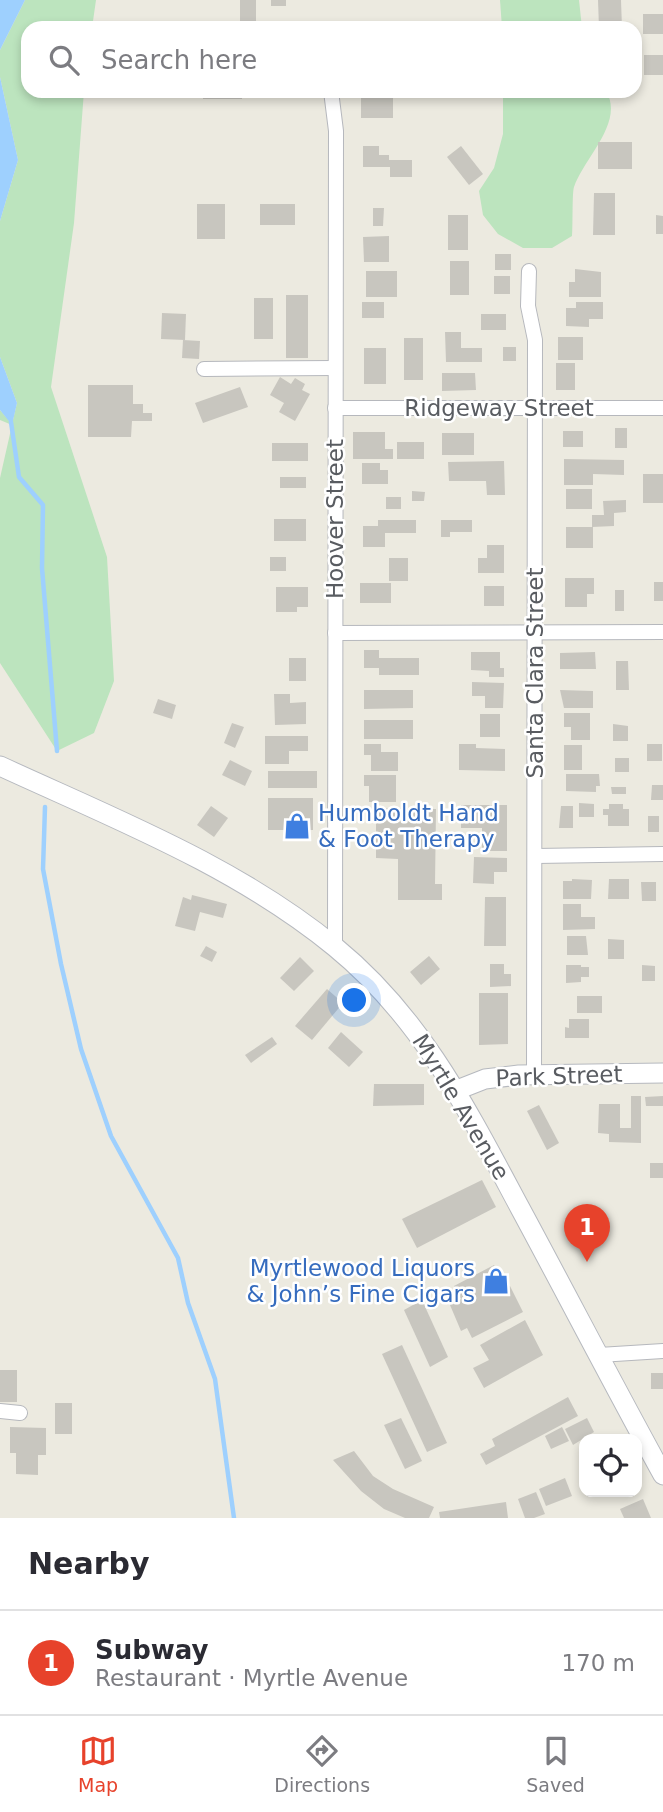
<!DOCTYPE html>
<html lang="en">
<head>
<meta charset="utf-8">
<style>
	body { margin:0; font-family:"DejaVu Sans",sans-serif; background:#f7f7f7; color:#2b2b33 }
	.controls { position:absolute; right:21px; bottom:21px; display:grid; overflow:hidden; border-radius:14px; box-shadow:0 4px 10px #0003 }
	.controls button { width:63px; height:63px; display:grid; place-items:center; padding:0; border:0; border-bottom:2px solid #e1e1e2; background:#fff; color:#2b2b33; font:35px sans-serif }
	.you { position:absolute; left:355px; top:1001px; width:24px; height:24px; margin:-18px; border:5px solid #fff; border-radius:50%; background:#1a73e8; box-shadow:0 0 0 10px #1a73e833 }
	.badge { display:grid; place-items:center; width:46px; height:46px; border-radius:50%; background:#e7422b; color:#fff; font-size:23px; font-weight:700 }
	.pin { position:absolute; translate:-50% -58px; filter:drop-shadow(0 2px 4px #0008) }
	.pin::after { content:''; position:absolute; top:37px; width:24px; height:21px; background:inherit; clip-path:polygon(0 0,100% 0,50% 100%) }
	.list { margin:0; padding:0; list-style:none }
	h2 { display:flex; justify-content:space-between; align-items:center; height:91px; margin:0; padding:0 28px; font-size:30px }
	h2 small { font-size:23px; font-weight:400; color:#7c7c81 }
	.list li { display:grid; grid-template-columns:46px 1fr auto; gap:21px; align-items:center; box-sizing:border-box; height:105px; padding:0 28px; border-top:2px solid #e1e1e2 }
	.list b { display:block; font-size:26px; white-space:nowrap }
	.list p { margin:0; font-size:23px; white-space:nowrap; color:#7c7c81 }
	.list em { font-size:23px; font-style:normal; color:#7c7c81 }
	.icon { flex:none; width:38px; height:38px; fill:none; stroke:currentColor; stroke-width:2; stroke-linecap:round; stroke-linejoin:round }
	.map { position:relative; flex:none; width:663px; height:1518px; overflow:hidden }
	.search { position:absolute; background:#fff; box-shadow:0 4px 10px #0003; left:21px; right:21px; top:21px; height:77px; display:flex; align-items:center; gap:18px; box-sizing:border-box; padding:0 24px; border-radius:21px; color:#7c7c81; font-size:26px }
	.sheet { height:196px; background:#fff }
	nav { display:flex; justify-content:space-around; align-items:center; box-sizing:border-box; height:98px; border-top:2px solid #e1e1e2; background:#fff; font-size:19px; color:#7c7c81 }
	nav a { display:grid; justify-items:center; gap:4px }
	nav .on { color:#e7422b }
	.map>svg:first-child { display:block }
	.green { fill:#bce4be }
	.water { fill:#9ed0fe }
	.lines { fill:none; stroke-linecap:round; stroke-linejoin:round }
	.stream { stroke:#9ed0fe; stroke-width:4.5 }
	.building { fill:#c8c6bf }
	.street-casing { stroke:#b6b8bd; stroke-width:16 }
	.secondary-casing { stroke:#b6b9bf; stroke-width:21 }
	.street { stroke:#fff; stroke-width:14 }
	.secondary { stroke:#fff; stroke-width:19 }
	.labels { text-anchor:middle; stroke-width:5; stroke-linejoin:round; paint-order:stroke }
	.street-label { font-size:23px; fill:#595c61; stroke:#fff }
	.shop-label { font-size:23px; fill:#366cbe; stroke:#fff; text-anchor:start }
</style>
</head>
<body>
<div class="map">
<svg width="663" height="1518" viewBox="0 0 663 1518">
	<rect width="100%" height="100%" fill="#eceae0"/>
	<!-- green -->
	<g class="green">
		<polygon points="25,0 96,0 92,28 28,28 28,91 84,91 74,223 51,387 107,557 114,681 94,733 57,751 0,663 0,478 12,425 0,420 0,410 12,424 17,403 0,357 0,221 18,160 0,77 0,50"/>
		<polygon points="500,0 579,0 582,28 502,28"/>
		<path d="M503,91h103c19,31 -22,67 -32,96 -2,5 -1,40 -2,49l-20,12h-29l-25,-14 -15,-19 -4,-24 15,-23 9,-34z"/>
	</g>
	<!-- water -->
	<g class="water">
		<polygon points="0,0 25,0 0,50"/>
		<polygon points="0,77 18,160 0,221"/>
		<polygon points="0,357 17,403 12,425 0,410"/>
	</g>
	<g class="lines">
		<!-- stream -->
		<g class="stream">
			<polyline points="11,422 19,477 43,505 42,568 57,751"/>
			<polyline points="45,807 43,869 61,964 81,1049 111,1136 178,1258 188,1303 215,1379 234,1518"/>
		</g>
	</g>
	<!-- building -->
	<g class="building">
		<rect x="240" y="0" width="16" height="23"/>
		<rect x="271" y="0" width="15" height="6"/>
		<polygon points="598,0 621,0 622,28 599,28"/>
		<rect x="643" y="14" width="20" height="20"/>
		<rect x="644" y="55" width="19" height="20"/>
		<rect x="203" y="91" width="39" height="8"/>
		<rect x="361" y="96" width="32" height="22"/>
		<rect x="598" y="142" width="34" height="27"/>
		<polygon points="363,146 379,146 379,155 389,155 389,160 412,160 412,177 390,177 390,167 363,167"/>
		<polygon points="461,146 483,174 469,185 447,157"/>
		<polygon points="594,193 615,193 615,235 593,235"/>
		<rect x="197" y="204" width="28" height="35"/>
		<rect x="260" y="204" width="35" height="21"/>
		<polygon points="373,208 384,208 383,226 373,226"/>
		<rect x="448" y="215" width="20" height="35"/>
		<polygon points="656,215 663,216 663,234 656,234"/>
		<polygon points="389,236 389,262 364,262 363,237"/>
		<rect x="495" y="254" width="16" height="16"/>
		<rect x="450" y="261" width="19" height="34"/>
		<polygon points="575,269 601,272 601,297 569,297 569,282 575,282"/>
		<rect x="366" y="271" width="31" height="26"/>
		<rect x="494" y="276" width="16" height="18"/>
		<rect x="286" y="295" width="22" height="63"/>
		<rect x="254" y="298" width="19" height="41"/>
		<rect x="362" y="302" width="22" height="16"/>
		<polygon points="576,302 603,302 603,319 589,319 589,327 566,326 566,308 576,308"/>
		<polygon points="162,313 186,314 185,340 161,339"/>
		<rect x="481" y="314" width="25" height="16"/>
		<polygon points="445,332 461,332 461,348 482,348 482,362 446,362"/>
		<rect x="558" y="337" width="25" height="23"/>
		<rect x="404" y="338" width="19" height="42"/>
		<polygon points="183,340 200,341 199,359 182,358"/>
		<rect x="503" y="347" width="13" height="14"/>
		<rect x="364" y="348" width="22" height="36"/>
		<rect x="556" y="363" width="19" height="27"/>
		<polygon points="442,373 475,373 476,390 442,391"/>
		<polygon points="280,377 291,384 295,378 305,384 302,390 310,394 295,421 279,412 284,403 270,395"/>
		<polygon points="88,385 133,385 133,404 143,404 143,413 152,413 152,421 132,421 131,437 88,437"/>
		<polygon points="240,387 248,407 203,423 195,403"/>
		<rect x="615" y="428" width="12" height="20"/>
		<rect x="563" y="431" width="20" height="16"/>
		<polygon points="353,432 385,432 385,449 393,449 393,459 353,459"/>
		<rect x="442" y="433" width="32" height="22"/>
		<rect x="397" y="442" width="27" height="17"/>
		<rect x="272" y="443" width="36" height="18"/>
		<polygon points="564,459 624,460 624,475 593,474 593,485 564,485"/>
		<polygon points="504,461 505,495 487,495 486,481 449,481 448,462"/>
		<polygon points="362,463 380,463 380,470 388,470 388,484 362,484"/>
		<rect x="643" y="474" width="20" height="29"/>
		<rect x="280" y="477" width="26" height="11"/>
		<rect x="566" y="489" width="26" height="20"/>
		<polygon points="412,491 425,492 424,501 412,501"/>
		<rect x="386" y="497" width="15" height="12"/>
		<polygon points="626,500 626,512 614,513 614,526 592,527 592,515 604,515 603,501"/>
		<rect x="274" y="519" width="32" height="22"/>
		<polygon points="378,520 416,520 416,533 385,533 385,547 363,547 363,526 378,526"/>
		<polygon points="441,520 472,520 472,532 450,532 450,537 441,537"/>
		<rect x="566" y="527" width="27" height="21"/>
		<polygon points="487,545 504,545 504,573 478,573 478,558 487,558"/>
		<rect x="270" y="557" width="16" height="14"/>
		<rect x="389" y="558" width="19" height="23"/>
		<polygon points="565,578 594,578 594,594 587,594 587,607 565,607"/>
		<rect x="654" y="582" width="9" height="19"/>
		<rect x="360" y="583" width="31" height="20"/>
		<rect x="484" y="586" width="20" height="20"/>
		<polygon points="276,587 308,587 308,607 297,607 297,612 276,612"/>
		<rect x="615" y="590" width="9" height="21"/>
		<polygon points="364,650 379,650 379,658 419,658 419,675 379,675 379,668 364,668"/>
		<polygon points="471,652 500,652 500,668 504,668 504,677 489,677 489,671 471,670"/>
		<polygon points="595,652 596,669 560,669 560,653"/>
		<rect x="289" y="658" width="17" height="23"/>
		<polygon points="616,661 628,661 629,690 616,690"/>
		<polygon points="472,682 504,683 503,708 485,708 485,696 472,696"/>
		<polygon points="364,690 413,690 413,708 364,709"/>
		<polygon points="560,690 593,691 593,708 564,708"/>
		<polygon points="274,694 290,694 290,703 306,702 306,724 275,725"/>
		<polygon points="158,699 176,705 172,719 153,713"/>
		<polygon points="564,713 590,713 590,740 571,740 571,727 564,727"/>
		<rect x="480" y="714" width="20" height="23"/>
		<rect x="364" y="720" width="49" height="19"/>
		<polygon points="232,723 244,727 235,748 224,743"/>
		<polygon points="613,724 628,726 628,741 613,741"/>
		<polygon points="265,736 308,736 308,751 289,751 289,764 265,764"/>
		<polygon points="364,744 381,744 381,752 398,752 398,771 371,771 371,755 364,755"/>
		<polygon points="459,744 476,744 476,748 505,749 505,771 459,770"/>
		<rect x="647" y="744" width="15" height="17"/>
		<rect x="564" y="745" width="18" height="25"/>
		<rect x="615" y="758" width="14" height="14"/>
		<polygon points="230,760 252,771 245,786 222,775"/>
		<rect x="268" y="771" width="49" height="17"/>
		<polygon points="566,774 599,774 600,786 596,786 596,792 566,791"/>
		<polygon points="364,775 396,775 396,802 369,802 369,786 364,786"/>
		<polygon points="652,785 663,785 663,800 651,800"/>
		<polygon points="611,787 626,787 626,794 612,794"/>
		<rect x="268" y="798" width="45" height="32"/>
		<polygon points="579,803 594,804 594,817 579,817"/>
		<polygon points="609,804 623,804 623,809 629,809 629,826 608,826 608,815 603,815 603,809 609,809"/>
		<polygon points="461,805 507,805 507,851 482,851 482,828 461,828"/>
		<polygon points="211,806 228,818 214,837 197,825"/>
		<polygon points="561,806 573,806 573,828 559,828"/>
		<polygon points="376,808 436,809 435,884 442,884 442,900 398,900 398,859 376,858"/>
		<rect x="648" y="816" width="11" height="16"/>
		<polygon points="474,857 507,858 507,872 494,872 494,884 473,883"/>
		<polygon points="572,879 592,880 591,899 563,899 563,881 572,881"/>
		<polygon points="609,879 629,879 629,899 608,899"/>
		<polygon points="641,882 656,882 656,901 642,901"/>
		<polygon points="192,895 227,904 223,918 200,912 195,931 175,926 183,897 191,900"/>
		<polygon points="485,897 506,897 506,946 484,946"/>
		<polygon points="563,904 581,904 581,917 595,917 595,929 563,930"/>
		<polygon points="567,936 586,936 588,955 567,955"/>
		<polygon points="608,939 624,940 624,959 608,959"/>
		<polygon points="206,946 217,952 212,962 200,956"/>
		<polygon points="429,956 440,969 421,985 410,972"/>
		<polygon points="300,957 314,971 294,991 280,978"/>
		<polygon points="490,964 504,964 504,974 511,974 511,986 490,987"/>
		<polygon points="566,965 581,965 581,967 589,967 589,977 581,977 581,982 566,983"/>
		<polygon points="642,965 655,966 655,981 642,981"/>
		<polygon points="327,989 343,1003 312,1040 295,1026"/>
		<polygon points="479,993 508,993 508,1044 479,1045"/>
		<rect x="577" y="996" width="25" height="17"/>
		<polygon points="569,1019 589,1019 589,1038 565,1038 565,1027 569,1028"/>
		<polygon points="341,1032 363,1052 349,1067 328,1048"/>
		<polygon points="272,1037 277,1044 251,1063 245,1055"/>
		<polygon points="374,1084 424,1084 424,1105 373,1106"/>
		<polygon points="631,1096 641,1096 641,1143 609,1142 609,1134 598,1133 599,1104 620,1104 620,1128 631,1128"/>
		<polygon points="663,1096 663,1106 646,1106 645,1097"/>
		<polygon points="539,1105 559,1143 547,1150 527,1111"/>
		<rect x="650" y="1163" width="13" height="15"/>
		<polygon points="482,1180 496,1207 417,1248 402,1219"/>
		<polygon points="494,1265 506,1288 510,1286 523,1312 472,1338 467,1328 461,1331 450,1305 461,1299 454,1286"/>
		<polygon points="422,1300 448,1357 430,1367 404,1310"/>
		<polygon points="525,1320 543,1355 484,1388 473,1368 489,1360 480,1345"/>
		<polygon points="402,1345 447,1443 427,1452 382,1354"/>
		<rect x="0" y="1370" width="17" height="32"/>
		<rect x="651" y="1373" width="12" height="16"/>
		<polygon points="568,1397 578,1416 486,1465 480,1454 495,1446 492,1439"/>
		<rect x="55" y="1403" width="17" height="31"/>
		<polygon points="401,1418 422,1461 405,1469 384,1425"/>
		<polygon points="587,1418 594,1432 573,1445 565,1429"/>
		<polygon points="10,1427 46,1428 46,1455 38,1455 38,1475 16,1474 16,1453 10,1453"/>
		<polygon points="562,1427 569,1441 551,1449 545,1436"/>
		<polygon points="354,1451 373,1476 393,1489 434,1507 429,1518 405,1518 384,1509 361,1491 333,1460"/>
		<polygon points="565,1478 572,1496 546,1506 539,1489"/>
		<polygon points="536,1492 545,1514 534,1518 525,1518 518,1499"/>
		<polygon points="643,1499 651,1518 624,1518 620,1509"/>
		<polygon points="506,1502 508,1518 440,1518 439,1512"/>
	</g>
	<g class="lines">
		<!-- street casing -->
		<g class="street-casing">
			<g id="street">
				<polyline points="331,91 336,131 335,947"/>
				<polyline points="529,271 528,306 535,340 534,1074"/>
				<polyline points="204,369 335,368"/>
				<polyline points="335,408 663,408"/>
				<polyline points="335,633 663,632"/>
				<polyline points="536,856 663,854"/>
				<polyline points="599,1355 663,1351"/>
				<polyline points="0,1411 20,1413"/>
			</g>
		</g>
		<!-- secondary casing -->
		<g class="secondary-casing">
			<g id="secondary">
				<path d="M0,766c115,53 236,100 335,181 87,71 133,164 185,261 48,89 94,178 143,267"/>
				<polyline points="457,1090 485,1079 519,1075 663,1073"/>
			</g>
		</g>
		<!-- street -->
		<use href="#street" class="street"/>
		<!-- secondary -->
		<use href="#secondary" class="secondary"/>
	</g>
	<!-- icons -->
	<defs>
		<g id="shop-bare" transform="scale(2.1)"><path d="M-5-2.5h2.3a2.7 3.5 0 0 1 5.4 0H5L5.5 6h-11ZM-1.5-2.5h3a1.5 2.3 0 0 0-3 0Z" fill="#3f7fe0" stroke="#fff" stroke-width="2.5" paint-order="stroke"/></g>
	</defs>
	<g fill-rule="evenodd">
		<use href="#shop-bare" x="297" y="826"/>
		<use href="#shop-bare" x="496" y="1281"/>
	</g>
	<g class="labels">
		<!-- street labels -->
		<g class="street-label">
			<text x="499" y="416">Ridgeway Street</text>
			<text transform="translate(335 519) rotate(-90)" y="8">Hoover Street</text>
			<text transform="translate(535 673) rotate(-90)" y="8">Santa Clara Street</text>
			<text transform="translate(559 1076) rotate(-2)" y="8">Park Street</text>
			<text transform="translate(461 1107) rotate(59)" y="8">Myrtle Avenue</text>
		</g>
		<!-- shop labels -->
		<g class="shop-label">
			<text x="318" y="821">Humboldt Hand<tspan x="318" dy="26">&amp; Foot Therapy</tspan></text>
			<text x="475" y="1276" text-anchor="end">Myrtlewood Liquors<tspan x="475" dy="26">&amp; John’s Fine Cigars</tspan></text>
		</g>
	</g>
</svg>
<div class="controls">
<button><svg class="icon" aria-label="locate" viewBox="0 0 24 24"><circle cx="12" cy="12" r="6"/><path d="M12 2v4M12 18v4M2 12h4M18 12h4"/></svg></button>
</div>
<div class="you"></div>
<div class="pin badge" style="left:587px;top:1262px">1</div>
<div class="search"><svg class="icon" aria-label="search" viewBox="0 0 24 24"><circle cx="10" cy="10" r="6"/><path d="M15 15l6 6"/></svg>Search here</div>
</div>
<section class="sheet">
<h2>Nearby<small></small></h2>
<ul class="list">
<li><span class="badge">1</span><div><b>Subway</b><p>Restaurant · Myrtle Avenue</p></div><em>170 m</em></li>
</ul>
</section>
<nav>
<a class="on"><svg class="icon" aria-label="map" viewBox="0 0 24 24"><path d="M3 6l6-2 6 2 6-2v14l-6 2-6-2-6 2zM9 4v14M15 6v14"/></svg>Map</a>
<a><svg class="icon" aria-label="directions" viewBox="0 0 24 24"><path d="M12 3l9 9-9 9-9-9zM9 14v-3h6M13 9l2 2-2 2"/></svg>Directions</a>
<a><svg class="icon" aria-label="saved" viewBox="0 0 24 24"><path d="M7 4h10v16l-5-4-5 4z"/></svg>Saved</a>
</nav>
</body>
</html>
